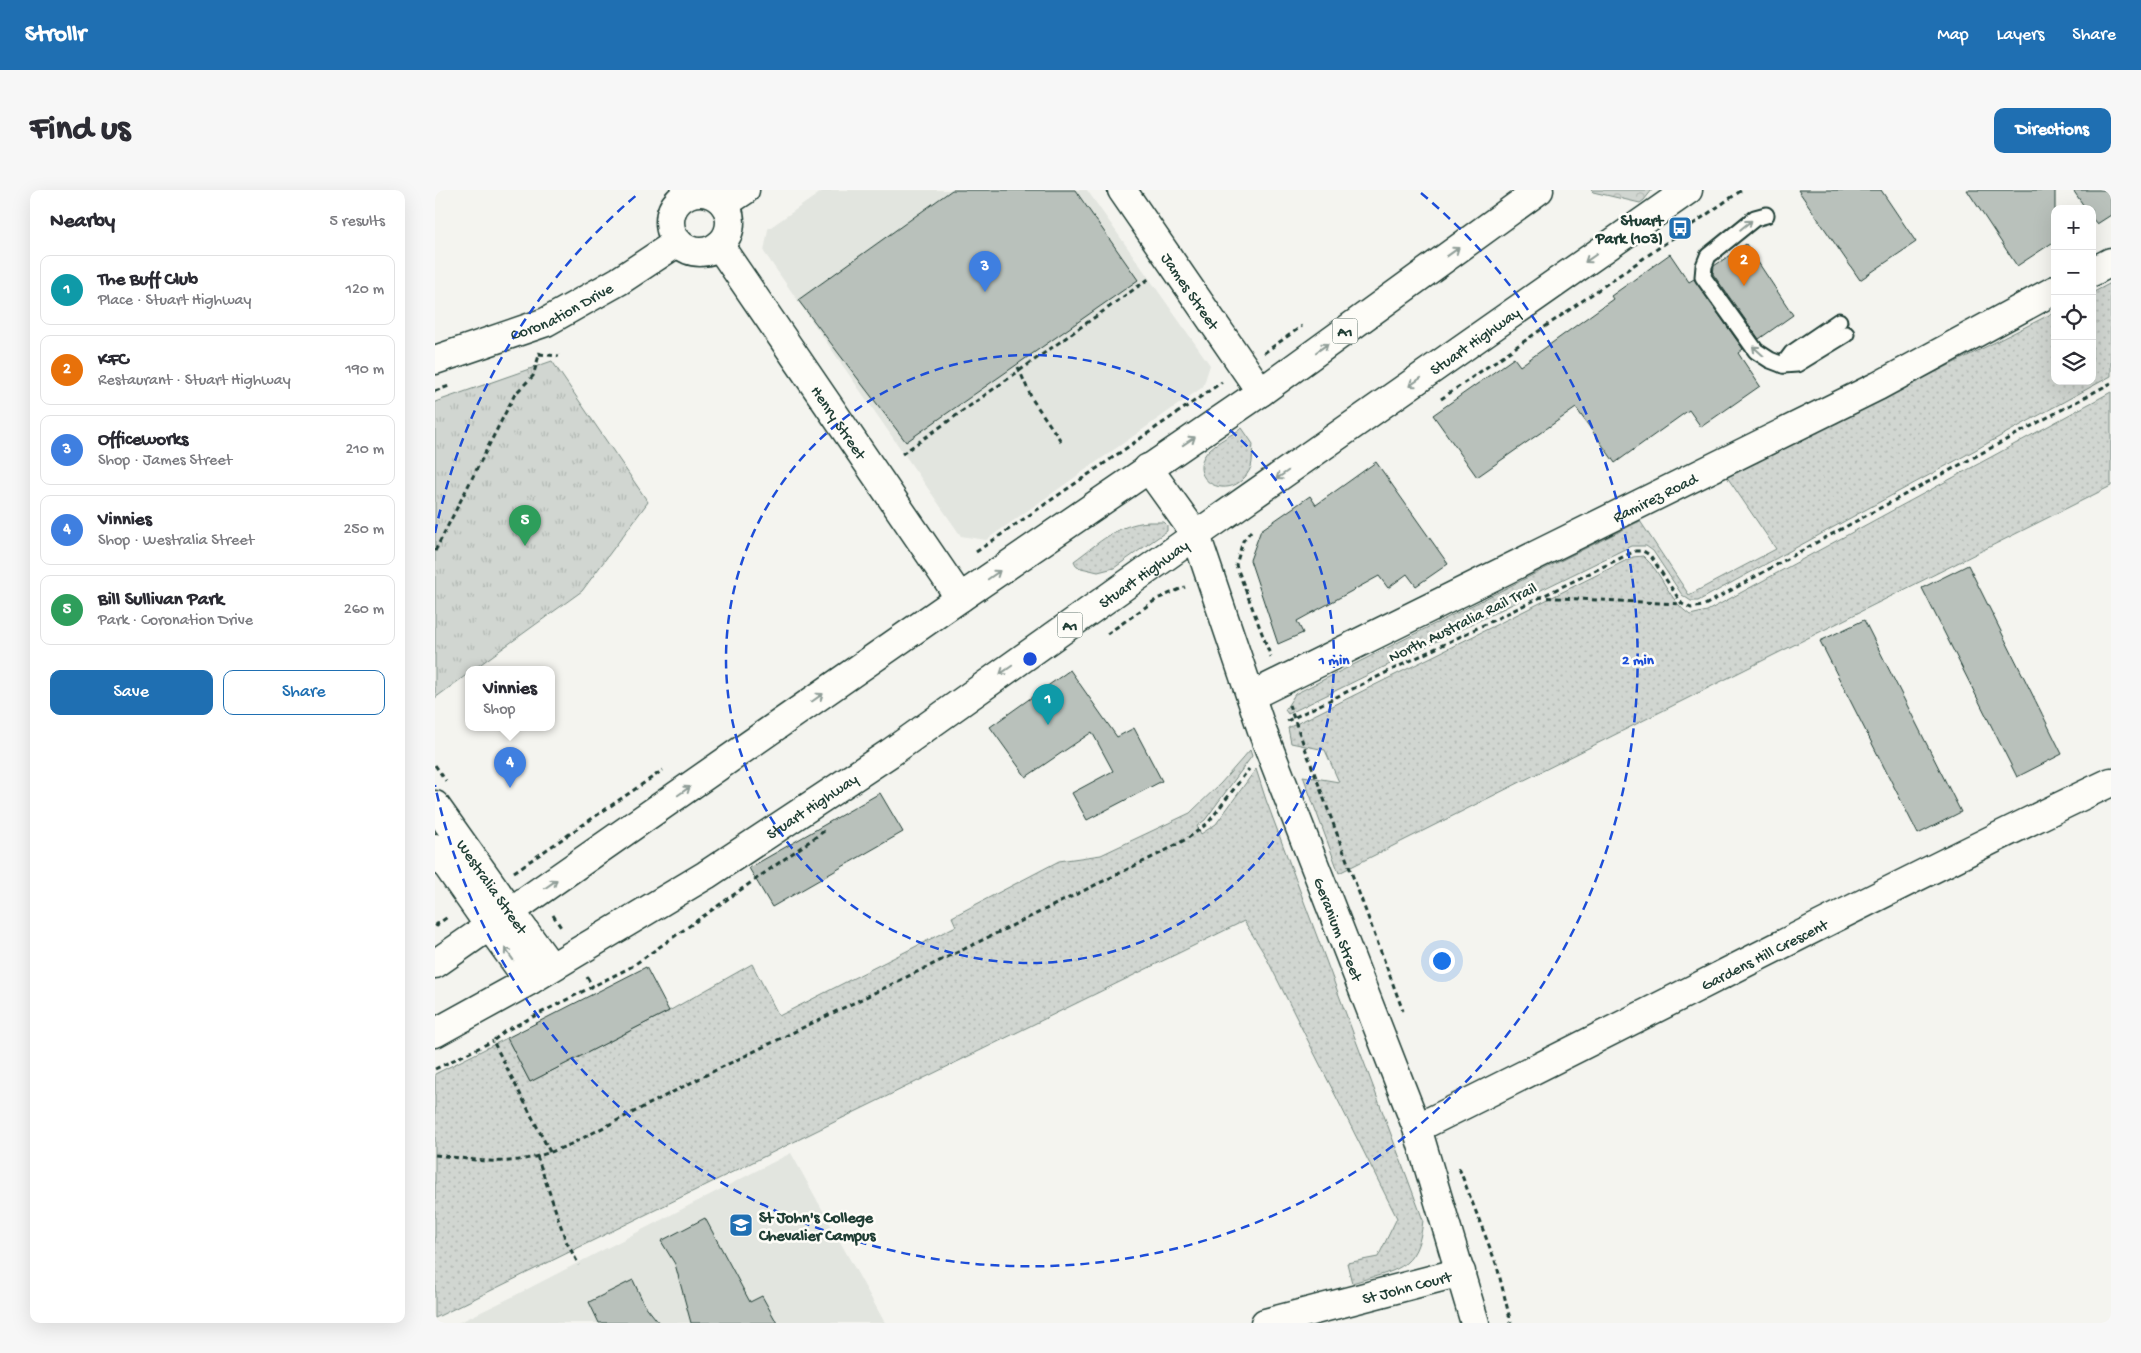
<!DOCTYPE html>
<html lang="en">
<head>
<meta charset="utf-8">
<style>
	body { margin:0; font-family:"Gochi Hand",sans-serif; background:#f7f7f7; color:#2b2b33 }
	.controls { position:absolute; right:15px; top:15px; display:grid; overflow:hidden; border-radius:10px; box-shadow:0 5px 20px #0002 }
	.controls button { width:45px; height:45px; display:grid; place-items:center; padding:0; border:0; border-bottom:1px solid #e1e1e2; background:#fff; color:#2b2b33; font:25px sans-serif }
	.you { position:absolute; left:1006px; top:770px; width:18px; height:18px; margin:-12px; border:4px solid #fff; border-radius:50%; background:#1a73e8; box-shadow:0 0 0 8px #1a73e833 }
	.badge { display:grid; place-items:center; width:32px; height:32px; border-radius:50%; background:#1f6fb2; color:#fff; font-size:16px; font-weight:700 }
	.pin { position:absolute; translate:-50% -41px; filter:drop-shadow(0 1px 2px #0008) }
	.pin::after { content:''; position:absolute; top:26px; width:18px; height:15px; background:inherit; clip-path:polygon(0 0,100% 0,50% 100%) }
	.popup { position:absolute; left:30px; top:476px; width:90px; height:65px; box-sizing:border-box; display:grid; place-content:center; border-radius:10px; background:#fff; filter:drop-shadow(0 1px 4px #0005); font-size:16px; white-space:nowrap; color:#7c7c81 }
	.popup b { font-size:19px; color:#2b2b33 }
	.popup::after { content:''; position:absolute; left:50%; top:100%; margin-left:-10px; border:10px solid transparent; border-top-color:#fff }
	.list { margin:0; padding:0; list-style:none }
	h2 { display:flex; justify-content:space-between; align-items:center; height:65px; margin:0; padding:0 20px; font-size:21px }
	h2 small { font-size:16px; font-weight:400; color:#7c7c81 }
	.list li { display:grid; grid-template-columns:32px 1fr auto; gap:15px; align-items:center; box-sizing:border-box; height:70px; margin:0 10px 10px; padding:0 10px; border:1px solid #e1e1e2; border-radius:10px }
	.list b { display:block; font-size:19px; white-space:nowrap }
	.list p { margin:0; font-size:16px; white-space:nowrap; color:#7c7c81 }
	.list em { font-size:16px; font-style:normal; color:#7c7c81 }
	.actions { display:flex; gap:10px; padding:15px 20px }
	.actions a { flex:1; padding:11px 0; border:1px solid #1f6fb2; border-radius:10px; text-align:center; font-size:18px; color:#1f6fb2 }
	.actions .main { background:#1f6fb2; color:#fff }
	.icon { flex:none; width:28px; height:28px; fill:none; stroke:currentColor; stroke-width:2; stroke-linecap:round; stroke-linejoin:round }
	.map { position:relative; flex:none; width:1676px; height:1133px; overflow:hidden; border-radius:10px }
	header { display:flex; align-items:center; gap:30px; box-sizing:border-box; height:70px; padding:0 25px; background:#1f6fb2; color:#fff }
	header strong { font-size:24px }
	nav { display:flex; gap:28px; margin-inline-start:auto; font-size:18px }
	.intro { display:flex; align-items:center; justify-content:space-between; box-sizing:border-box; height:120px; padding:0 30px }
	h1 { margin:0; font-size:35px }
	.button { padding:12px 22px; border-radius:10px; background:#1f6fb2; color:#fff; font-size:18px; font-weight:700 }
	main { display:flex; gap:30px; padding:0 30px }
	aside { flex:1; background:#fff; border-radius:10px; box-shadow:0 5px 20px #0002 }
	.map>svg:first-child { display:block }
	.built { fill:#e2e5df }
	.grass { fill:url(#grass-dots); stroke:#788a82 }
	.forest { fill:url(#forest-crowns); stroke:#788a82 }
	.park { fill:url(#park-tufts); stroke:#788a82 }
	.building { fill:#b9c1bb; stroke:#1f3d34 }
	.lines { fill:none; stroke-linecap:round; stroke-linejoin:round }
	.service-casing { stroke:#1f3d34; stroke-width:19 }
	.minor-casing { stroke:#1f3d34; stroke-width:31 }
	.trunk-casing { stroke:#1f3d34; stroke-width:31 }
	.path { stroke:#1f3d34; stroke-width:3; stroke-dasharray:5 4; stroke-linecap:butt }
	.service { stroke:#fdfcf7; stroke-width:15 }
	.minor { stroke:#fdfcf7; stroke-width:28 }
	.trunk { stroke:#fdfcf7; stroke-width:28 }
	.oneway { stroke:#8e9c96 }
	.ring { fill:none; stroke:#1d4ed8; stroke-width:2.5; stroke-dasharray:9 6 }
	.labels { text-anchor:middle; stroke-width:5; stroke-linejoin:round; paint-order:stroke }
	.shield { fill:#fdfcf7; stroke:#62766e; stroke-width:1 }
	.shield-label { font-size:15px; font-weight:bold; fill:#1f3d34 }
	.poi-label { font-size:16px; font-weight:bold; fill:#1f3d34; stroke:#fdfcf7; text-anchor:end }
	.street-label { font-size:16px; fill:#1f3d34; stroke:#fdfcf7 }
	.centre { fill:#1d4ed8; stroke:#fdfcf7; stroke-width:2.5 }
	.ring-label { font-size:15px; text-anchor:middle; font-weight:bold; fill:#1d4ed8; stroke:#fdfcf7; stroke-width:5; stroke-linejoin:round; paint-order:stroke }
</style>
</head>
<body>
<header>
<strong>Strollr</strong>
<nav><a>Map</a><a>Layers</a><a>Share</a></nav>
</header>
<div class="intro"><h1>Find us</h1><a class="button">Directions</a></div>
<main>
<aside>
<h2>Nearby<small>5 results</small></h2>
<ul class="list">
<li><span class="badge" style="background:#0f9aa8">1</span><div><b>The Buff Club</b><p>Place · Stuart Highway</p></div><em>120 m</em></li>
<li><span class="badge" style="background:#e8710a">2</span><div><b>KFC</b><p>Restaurant · Stuart Highway</p></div><em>190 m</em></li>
<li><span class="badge" style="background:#3f7fe0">3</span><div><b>Officeworks</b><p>Shop · James Street</p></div><em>210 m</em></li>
<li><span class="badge" style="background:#3f7fe0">4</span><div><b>Vinnies</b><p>Shop · Westralia Street</p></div><em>250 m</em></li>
<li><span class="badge" style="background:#2e9e5b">5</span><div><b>Bill Sullivan Park</b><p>Park · Coronation Drive</p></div><em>260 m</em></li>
</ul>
<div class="actions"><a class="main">Save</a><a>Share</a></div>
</aside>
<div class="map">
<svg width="1676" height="1133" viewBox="0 0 1676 1133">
	<defs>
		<pattern id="grass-dots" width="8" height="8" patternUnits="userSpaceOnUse" patternTransform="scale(1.25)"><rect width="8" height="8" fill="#d1d6d1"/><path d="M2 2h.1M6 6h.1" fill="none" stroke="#b3b9b4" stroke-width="1.8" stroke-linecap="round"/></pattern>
		<pattern id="forest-crowns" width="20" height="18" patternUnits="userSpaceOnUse" patternTransform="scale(1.25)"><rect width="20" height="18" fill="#d1d6d1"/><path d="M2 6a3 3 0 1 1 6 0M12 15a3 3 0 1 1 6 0" fill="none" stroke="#b3b9b4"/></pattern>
		<pattern id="park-tufts" width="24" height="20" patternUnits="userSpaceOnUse" patternTransform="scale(1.25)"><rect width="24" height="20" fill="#d1d6d1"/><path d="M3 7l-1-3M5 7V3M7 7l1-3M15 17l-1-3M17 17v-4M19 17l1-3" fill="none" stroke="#b3b9b4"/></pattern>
	</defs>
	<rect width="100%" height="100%" fill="#f4f4ef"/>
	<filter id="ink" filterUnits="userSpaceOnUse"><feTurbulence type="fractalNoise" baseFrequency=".02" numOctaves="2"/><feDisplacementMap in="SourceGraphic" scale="10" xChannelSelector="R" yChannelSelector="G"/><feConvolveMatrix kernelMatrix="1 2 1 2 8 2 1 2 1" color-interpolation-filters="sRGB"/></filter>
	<g filter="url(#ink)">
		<!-- built -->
		<g class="built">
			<polygon points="389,0 652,0 775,175 768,197 551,350 526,346 329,62 333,39"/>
			<polygon points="356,963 450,1133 23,1133 75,1108"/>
		</g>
		<!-- grass -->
		<g class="grass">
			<polygon points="1676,93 1676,186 1263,411 1256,411 1247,405 1218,361 1211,356 1196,356 853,524 850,520 860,504 1205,331 1254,405 1341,359 1292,287 1620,122 1620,191 1657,191 1657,103"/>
			<path d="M1676,202v94l-772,387 -36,-97 36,6 -14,-32 -34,-7 -3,-15 345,-171 10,-1c20,17 25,44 47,59l17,-4z"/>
			<path d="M807,238l11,16c-1,7 0,17 -2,23 -17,40 -70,13 -42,-17 9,-9 23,-15 33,-22z"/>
			<path d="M714,332h15l3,3v6l-53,37 -16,4 -21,-5 -3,-6c25,-18 43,-37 75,-39z"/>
			<path d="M815,560l2,6 -47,64 -8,6 4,8 15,-10 40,-55 10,31 157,420c-5,52 -28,50 -71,63l-5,-20 31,-6 19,-39 -132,-263 -21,-34 -809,397v-244l72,-36 23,44 139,-71 83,-47 27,52 177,-90 -4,-9 107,-56 42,-6 89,-42 31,-30z"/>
		</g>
		<!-- forest -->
		<polygon class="forest" points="1156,0 1217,0 1209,10 1205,13 1158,2"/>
		<!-- park -->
		<polygon class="park" points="117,171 213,312 147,401 39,479 34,479 34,483 0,508 0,212"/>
		<!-- building -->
		<g class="building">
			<polygon points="517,0 640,0 703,90 471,252 363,110"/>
			<polygon points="1363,0 1446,0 1481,52 1425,90"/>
			<polygon points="1532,0 1620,0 1620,51 1582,76"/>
			<polygon points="1638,0 1676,0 1676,25 1662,34 1657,28 1657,19 1651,19"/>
			<polygon points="1311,54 1358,125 1324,149 1278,84 1279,76"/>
			<polygon points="1235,64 1254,92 1259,89 1308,159 1303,163 1325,196 1266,237 1254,220 1180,273 1141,218 1042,287 998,225 1079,168 1085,176 1178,109 1176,106"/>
			<polygon points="941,272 1013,374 981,396 972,384 953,398 944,386 862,431 868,443 843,454 815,370 826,340 875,306 881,315"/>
			<polygon points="1533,375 1627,564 1582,587 1487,398"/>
			<polygon points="1429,430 1526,622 1483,644 1385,451"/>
			<polygon points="635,480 682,547 699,538 727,591 652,630 637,603 678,581 657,542 591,587 555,537"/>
			<polygon points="445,603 468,642 337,717 314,678"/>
			<polygon points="211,777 234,821 95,892 72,848"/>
			<polygon points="270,1028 315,1112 327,1106 342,1133 256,1133 240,1074 226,1051"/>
			<polygon points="198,1090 209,1114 224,1133 164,1133 154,1112"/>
		</g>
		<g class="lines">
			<!-- service casing -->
			<g class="service-casing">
				<g id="service">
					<polyline points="1331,25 1320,28 1273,66 1269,76 1268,87 1321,161 1335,170 1348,175 1362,174 1411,144"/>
					<polyline points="1348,175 1357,163 1404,131"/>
				</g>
			</g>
			<!-- minor casing -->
			<g class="minor-casing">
				<g id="minor">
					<path id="s1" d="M687,0l139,202"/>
					<circle cx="265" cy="32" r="30"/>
					<polyline points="289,14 310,0"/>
					<path id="s2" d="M284,55l241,353"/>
					<polyline points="1657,82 1676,72"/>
					<path id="s3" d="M0,170l111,-38 73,-41 59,-39"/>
					<path id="s4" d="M761,345l67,198 154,395 58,195"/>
					<path id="s5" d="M816,506l627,-310 177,-96"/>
					<polyline points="0,615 76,722"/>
					<polyline points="0,658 55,737"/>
					<path id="s6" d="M982,938c232,-114 460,-235 694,-346"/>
					<path id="s7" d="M830,1133l196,-51"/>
				</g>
			</g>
			<!-- trunk casing -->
			<g class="trunk-casing">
				<g id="trunk">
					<polyline points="713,278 761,345"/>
					<polyline points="76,722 116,777"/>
					<polyline points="55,737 94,791"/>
					<polyline points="0,774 525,408 826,202 1104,0"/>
					<path id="s8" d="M0,843l94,-52 177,-106 184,-122 306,-218 492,-345"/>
				</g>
			</g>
			<!-- path -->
			<g class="path">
				<polyline points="829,163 867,136"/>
				<polyline points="104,164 124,166"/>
				<polyline points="583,177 597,209 628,254"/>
				<polyline points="0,201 14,196"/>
				<polyline points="1006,209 1307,0"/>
				<polyline points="467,264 715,88"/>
				<polyline points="816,341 808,351 801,375 836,467"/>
				<polyline points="0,361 80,204 98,186 105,162"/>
				<polyline points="541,362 787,192"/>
				<polyline points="1103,407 1246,414"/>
				<polyline points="672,444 722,409 750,397"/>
				<polyline points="854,515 968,821"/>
				<polyline points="852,531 1200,361 1208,361 1215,365 1247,414 1256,418 1268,416 1375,356 1676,193"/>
				<polyline points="0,575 11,591"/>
				<polyline points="79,682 228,580"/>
				<polyline points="118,725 127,739"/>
				<polyline points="0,733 5,739"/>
				<polyline points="0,736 14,726"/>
				<polyline points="152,787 158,797"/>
				<polyline points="0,879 58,851"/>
				<polyline points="115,962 58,851 70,841 196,777 392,639"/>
				<path d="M0,965c30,3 59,10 89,4 15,-2 30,-8 45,-14l147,-75 447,-218 25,-14 20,-15 41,-54"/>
				<polyline points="102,966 131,1051 144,1075"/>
				<polyline points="1024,978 1062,1076 1076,1133"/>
			</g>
			<!-- service -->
			<use href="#service" class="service"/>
			<!-- minor -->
			<use href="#minor" class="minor"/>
			<!-- trunk -->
			<use href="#trunk" class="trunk"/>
		</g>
		<!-- one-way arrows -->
		<defs><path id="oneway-shaft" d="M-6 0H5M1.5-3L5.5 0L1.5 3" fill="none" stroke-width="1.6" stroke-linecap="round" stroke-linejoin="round" transform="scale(1.25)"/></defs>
		<g class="oneway">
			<use href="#oneway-shaft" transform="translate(1311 35) rotate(-39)"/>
			<use href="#oneway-shaft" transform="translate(1018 62) rotate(-36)"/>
			<use href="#oneway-shaft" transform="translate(1156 68) rotate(145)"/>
			<use href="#oneway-shaft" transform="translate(887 158) rotate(-36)"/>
			<use href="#oneway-shaft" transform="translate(1323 161) rotate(-138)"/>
			<use href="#oneway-shaft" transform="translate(980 192) rotate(145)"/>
			<use href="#oneway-shaft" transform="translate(754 251) rotate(-34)"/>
			<use href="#oneway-shaft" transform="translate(847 285) rotate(145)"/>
			<use href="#oneway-shaft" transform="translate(559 385) rotate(-35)"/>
			<use href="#oneway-shaft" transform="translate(571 480) rotate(145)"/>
			<use href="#oneway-shaft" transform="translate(382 508) rotate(-35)"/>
			<use href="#oneway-shaft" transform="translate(249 601) rotate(-35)"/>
			<use href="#oneway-shaft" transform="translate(116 694) rotate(-35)"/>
			<use href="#oneway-shaft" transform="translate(74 764) rotate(-125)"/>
		</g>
	</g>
	<!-- distance rings -->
	<g class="ring">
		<circle cx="595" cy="469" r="304"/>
		<path d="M0 343A608 608 0 0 1 204 3M986 3A608 608 0 1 1 0 595"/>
	</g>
	<!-- icons -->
	<defs>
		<g id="bus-square" transform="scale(1.25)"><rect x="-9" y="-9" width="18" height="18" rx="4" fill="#1f6fb2" stroke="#fdfcf7"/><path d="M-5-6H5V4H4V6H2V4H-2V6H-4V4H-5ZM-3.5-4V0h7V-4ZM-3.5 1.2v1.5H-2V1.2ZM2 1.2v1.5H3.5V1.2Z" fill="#fff"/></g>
		<g id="university-square" transform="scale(1.25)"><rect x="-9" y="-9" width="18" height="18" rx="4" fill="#1f6fb2" stroke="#fdfcf7"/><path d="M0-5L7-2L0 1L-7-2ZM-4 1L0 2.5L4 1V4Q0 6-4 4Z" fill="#fff"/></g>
	</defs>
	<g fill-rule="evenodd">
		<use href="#bus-square" x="1245" y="38"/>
		<use href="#university-square" x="306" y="1035"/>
	</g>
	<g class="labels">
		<!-- shield labels -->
		<g class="shield">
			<rect x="897.5" y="128.5" width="25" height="25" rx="4"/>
			<rect x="622.5" y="422.5" width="25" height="25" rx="4"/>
		</g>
		<g class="shield-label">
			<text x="910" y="146">A1</text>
			<text x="635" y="440">A1</text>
		</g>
		<!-- poi labels -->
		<g class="poi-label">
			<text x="1228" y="35">Stuart<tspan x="1228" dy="18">Park (103)</tspan></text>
			<text x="324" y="1032" text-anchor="start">St John's College<tspan x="324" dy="18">Chevalier Campus</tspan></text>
		</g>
		<!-- street labels -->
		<g class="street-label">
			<text dy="6" stroke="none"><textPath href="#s1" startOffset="122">James Street</textPath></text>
			<text dy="6" stroke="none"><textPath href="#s3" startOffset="136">Coronation Drive</textPath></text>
			<text dy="6" stroke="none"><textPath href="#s8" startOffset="1250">Stuart Highway</textPath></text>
			<text dy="6" stroke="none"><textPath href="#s2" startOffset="214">Henry Street</textPath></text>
			<text dy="6" stroke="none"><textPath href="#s5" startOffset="450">Ramirez Road</textPath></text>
			<text dy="6" stroke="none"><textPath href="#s8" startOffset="845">Stuart Highway</textPath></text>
			<text transform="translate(1027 431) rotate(-26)" y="6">North Australia Rail Trail</text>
			<text dy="6" stroke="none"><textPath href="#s8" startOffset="440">Stuart Highway</textPath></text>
			<text transform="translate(58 696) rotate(55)" y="6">Westralia Street</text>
			<text dy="6" stroke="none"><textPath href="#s4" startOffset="419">Geranium Street</textPath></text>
			<text dy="6" stroke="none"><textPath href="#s6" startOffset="388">Gardens Hill Crescent</textPath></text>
			<text dy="6" stroke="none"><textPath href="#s7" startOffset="146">St John Court</textPath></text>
		</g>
	</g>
	<circle cx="595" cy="469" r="8" class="centre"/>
	<g class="ring-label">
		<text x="899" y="474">1 min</text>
		<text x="1203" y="474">2 min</text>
	</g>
</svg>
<div class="controls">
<button>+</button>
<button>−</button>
<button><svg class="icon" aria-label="locate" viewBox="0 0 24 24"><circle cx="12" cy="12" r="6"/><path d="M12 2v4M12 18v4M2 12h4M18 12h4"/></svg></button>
<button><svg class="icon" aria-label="layers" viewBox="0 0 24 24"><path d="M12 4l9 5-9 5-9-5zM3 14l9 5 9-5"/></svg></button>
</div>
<div class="you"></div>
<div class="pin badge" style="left:613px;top:535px;background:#0f9aa8">1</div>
<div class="pin badge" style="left:1309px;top:96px;background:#e8710a">2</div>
<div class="pin badge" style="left:550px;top:102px;background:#3f7fe0">3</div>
<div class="pin badge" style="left:75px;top:598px;background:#3f7fe0">4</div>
<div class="popup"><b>Vinnies</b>Shop</div>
<div class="pin badge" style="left:90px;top:356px;background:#2e9e5b">5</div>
</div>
</main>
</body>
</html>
